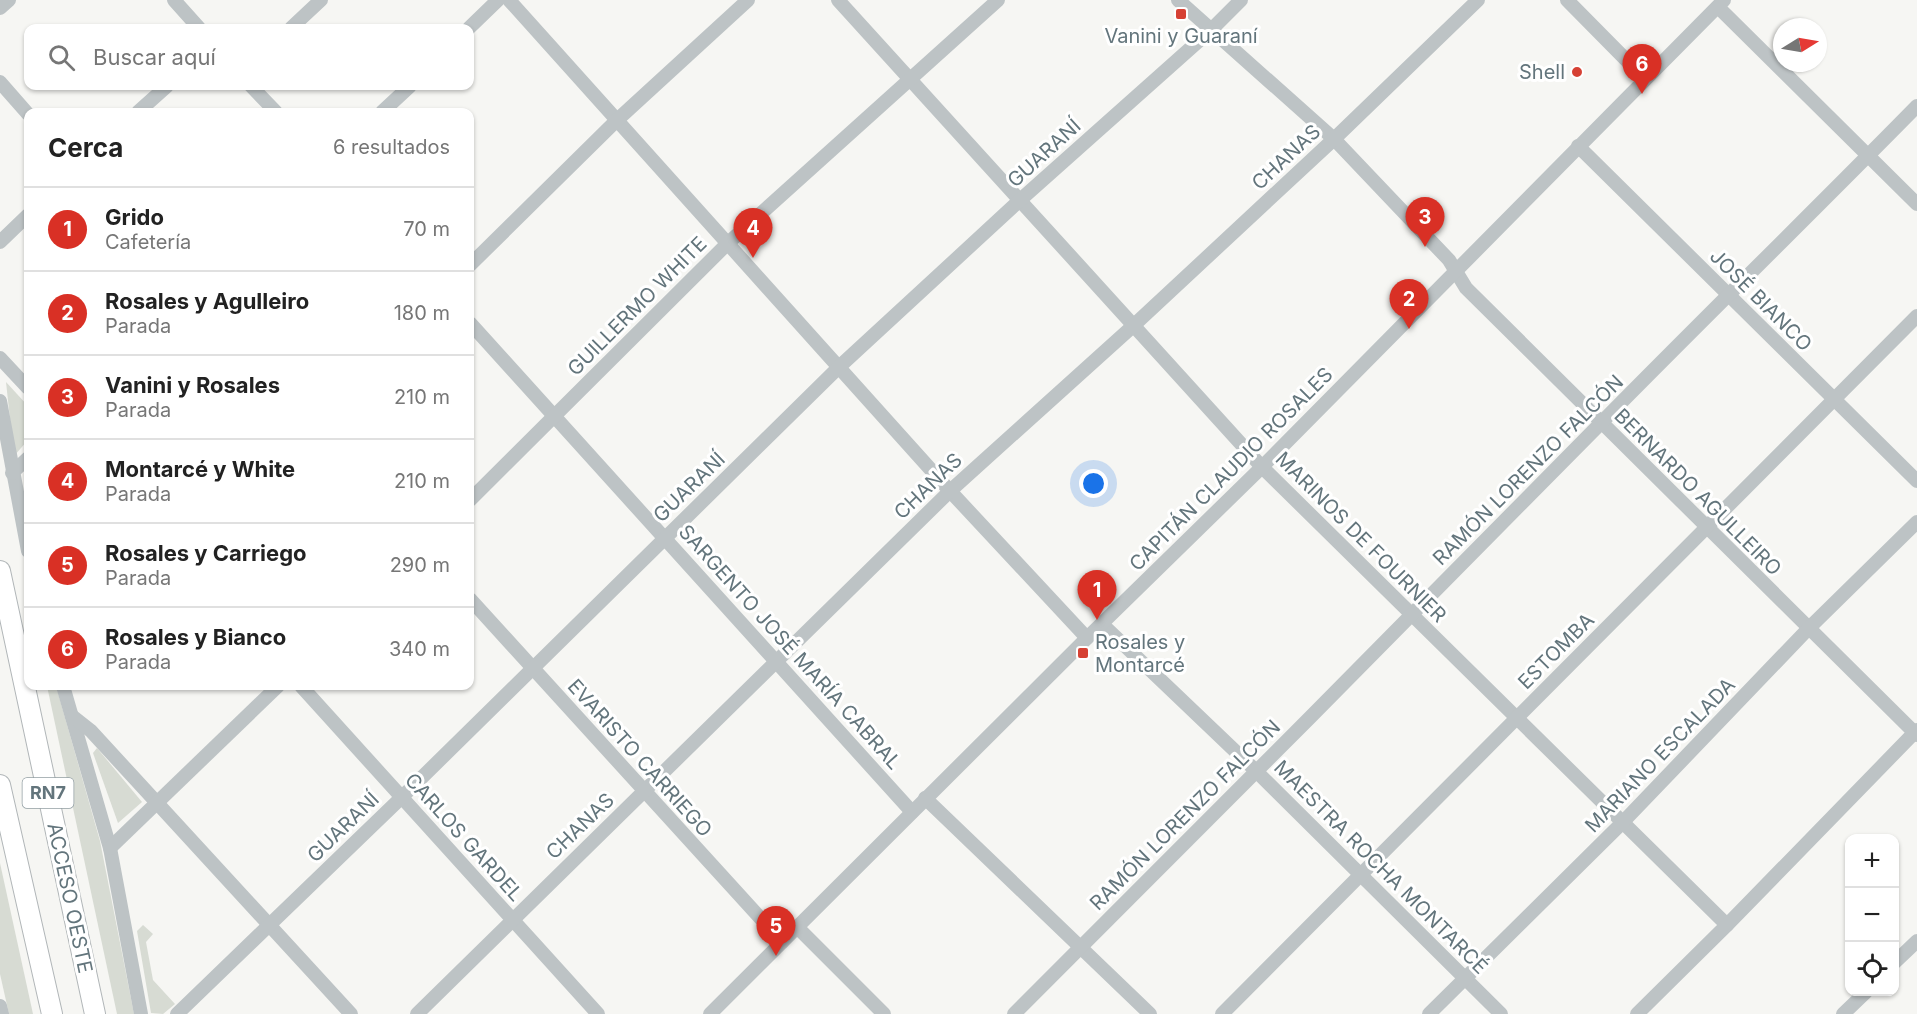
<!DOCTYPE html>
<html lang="es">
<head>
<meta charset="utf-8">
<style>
	body { margin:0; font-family:Inter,sans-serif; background:#f2f2f2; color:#222 }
	.controls { position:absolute; right:18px; bottom:18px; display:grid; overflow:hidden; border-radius:12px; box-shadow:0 2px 4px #0004 }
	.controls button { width:54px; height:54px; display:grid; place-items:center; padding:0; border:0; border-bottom:2px solid #e0e0e0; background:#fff; color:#222; font:30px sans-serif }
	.compass { position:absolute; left:1773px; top:18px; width:54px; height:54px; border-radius:50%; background:#fff; box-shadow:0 2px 4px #0004; rotate:79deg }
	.you { position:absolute; left:1094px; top:484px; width:21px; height:21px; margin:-15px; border:4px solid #fff; border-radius:50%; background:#1a73e8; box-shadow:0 0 0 9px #1a73e833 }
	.badge { display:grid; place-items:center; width:39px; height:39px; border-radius:50%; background:#d93025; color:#fff; font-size:20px; font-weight:700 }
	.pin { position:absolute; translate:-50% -50px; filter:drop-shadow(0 2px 3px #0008) }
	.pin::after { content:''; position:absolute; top:32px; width:21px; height:18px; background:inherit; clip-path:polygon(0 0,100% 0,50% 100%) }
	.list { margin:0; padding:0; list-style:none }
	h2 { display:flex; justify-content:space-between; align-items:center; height:78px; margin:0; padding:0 24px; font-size:26px }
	h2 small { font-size:20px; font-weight:400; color:#767676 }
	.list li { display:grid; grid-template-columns:39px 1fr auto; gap:18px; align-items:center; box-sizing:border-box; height:84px; padding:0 24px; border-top:2px solid #e0e0e0 }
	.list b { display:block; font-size:22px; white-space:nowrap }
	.list p { margin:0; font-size:20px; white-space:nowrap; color:#767676 }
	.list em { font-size:20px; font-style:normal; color:#767676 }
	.icon { flex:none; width:33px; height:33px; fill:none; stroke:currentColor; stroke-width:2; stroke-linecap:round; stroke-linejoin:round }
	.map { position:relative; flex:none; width:1917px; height:1014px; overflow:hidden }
	.search { position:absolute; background:#fff; box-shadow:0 2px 4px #0004; left:24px; top:24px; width:450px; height:66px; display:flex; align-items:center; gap:15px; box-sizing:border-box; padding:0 21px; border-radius:12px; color:#767676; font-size:22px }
	.panel { position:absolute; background:#fff; box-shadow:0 2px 4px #0004; left:24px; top:108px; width:450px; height:582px; border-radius:12px }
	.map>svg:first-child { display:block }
	.green { fill:#d7dbd3 }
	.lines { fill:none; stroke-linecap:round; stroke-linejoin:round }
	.highway-casing { stroke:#b1b6b8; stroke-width:22 }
	.minor { stroke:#bdc3c5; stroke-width:14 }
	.highway { stroke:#fff; stroke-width:20 }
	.poi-dot { fill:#d64134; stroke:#fff; stroke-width:2 }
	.labels { text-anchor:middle; stroke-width:6; stroke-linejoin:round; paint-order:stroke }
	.shield { fill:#fff; stroke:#929ea3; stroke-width:1.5 }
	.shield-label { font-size:18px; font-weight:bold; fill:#63757c }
	.poi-label { font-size:20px; fill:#63757c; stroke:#fff }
	.street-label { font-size:20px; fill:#63757c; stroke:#fff }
</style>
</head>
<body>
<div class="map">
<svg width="1917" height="1014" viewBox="0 0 1917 1014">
	<rect width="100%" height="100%" fill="#f6f6f3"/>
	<!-- green -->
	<g class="green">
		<polygon points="6,382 28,406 28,440 14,456"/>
		<polygon points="47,686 56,686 100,841 134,1014 117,1014"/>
		<polygon points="97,748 142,802 118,823 93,753"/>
		<polygon points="0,863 33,1014 9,1014 0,974"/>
		<polygon points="143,925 153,934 146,942 153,980 175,1004 163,1014 151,1013 137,931"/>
	</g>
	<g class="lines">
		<!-- highway casing -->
		<g class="highway-casing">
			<g id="highway">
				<polyline points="0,571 95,1014"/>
				<polyline points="0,785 52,1014"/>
			</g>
		</g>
		<!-- minor -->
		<g class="minor">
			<polyline points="174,0 199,28"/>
			<polyline points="509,0 950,491 1087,638"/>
			<polyline points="838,0 1262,467 1727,925"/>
			<polyline points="1178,0 1334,139 1449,260 1466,288 1917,735"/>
			<polyline points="1567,0 1645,79"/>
			<polyline points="1718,7 1917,204"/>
			<polyline points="0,8 9,0"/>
			<polyline points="291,28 321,0"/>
			<polyline points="469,28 498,0"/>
			<polyline points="0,82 28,114"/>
			<polyline points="251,86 276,112"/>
			<polyline points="138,112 167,86"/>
			<polyline points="382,112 410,86"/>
			<polyline points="1578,146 1917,481"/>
			<polyline points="0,242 28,215"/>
			<polyline points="470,265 616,121 748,0"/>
			<polyline points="470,323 912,812"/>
			<polyline points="0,358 28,388"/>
			<polyline points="0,401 28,551"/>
			<polyline points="12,473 28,458"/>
			<polyline points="470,500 727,244 998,0"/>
			<polyline points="470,599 782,942"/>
			<polyline points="1102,624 1255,770 1501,1014"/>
			<polyline points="63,686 110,848 141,1014"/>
			<polyline points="301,686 598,1014"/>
			<polyline points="72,716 91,731 351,1014"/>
			<polyline points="925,798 1150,1014"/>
			<polyline points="110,848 278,686"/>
			<polyline points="797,927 884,1014"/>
			<polyline points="1894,963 1917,941"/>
			<polyline points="0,1006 2,1014"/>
			<polyline points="177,1014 402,797 839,367 1019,201 1211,30 1241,0"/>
			<polyline points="417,1014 950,491 1133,326 1334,139 1478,0"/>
			<polyline points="710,1014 1087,638 1262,467 1724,0"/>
			<path d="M1014,1014c196,-195 391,-392 585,-589 105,-107 213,-212 318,-319"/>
			<polyline points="1222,1014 1917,316"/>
			<polyline points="1429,1014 1623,822 1808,629 1917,522"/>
			<polyline points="1637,1014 1727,925 1917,730"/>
			<polyline points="1843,1014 1866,992"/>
		</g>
		<!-- highway -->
		<use href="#highway" class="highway"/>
	</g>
	<!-- markers -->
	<g class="poi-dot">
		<rect x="1175" y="8" width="12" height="12" rx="3"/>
		<circle cx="1577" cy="72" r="6"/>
		<rect x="1077" y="647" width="12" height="12" rx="3"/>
	</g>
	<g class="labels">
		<!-- shield labels -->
		<rect class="shield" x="22.5" y="778" width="51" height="30" rx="4.5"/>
		<g class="shield-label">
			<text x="48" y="799">RN7</text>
		</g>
		<!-- poi labels -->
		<g class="poi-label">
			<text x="1181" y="43">Vanini y Guaraní</text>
			<text x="1565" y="79" text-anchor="end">Shell</text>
			<text x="1095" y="649" text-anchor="start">Rosales y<tspan x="1095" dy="23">Montarcé</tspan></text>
		</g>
		<!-- street labels -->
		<g class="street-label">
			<text transform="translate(1044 153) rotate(-42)" y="7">GUARANÍ</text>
			<text transform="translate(1286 157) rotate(-43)" y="7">CHANAS</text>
			<text transform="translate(1761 300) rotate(45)" y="7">JOSÉ BIANCO</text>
			<text transform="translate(637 306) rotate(-45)" y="7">GUILLERMO WHITE</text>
			<text transform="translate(1231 469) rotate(-45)" y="7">CAPITÁN CLAUDIO ROSALES</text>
			<text transform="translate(1528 470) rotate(-45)" y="7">RAMÓN LORENZO FALCÓN</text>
			<text transform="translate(928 486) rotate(-44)" y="7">CHANAS</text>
			<text transform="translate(689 487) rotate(-44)" y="7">GUARANÍ</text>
			<text transform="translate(1698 492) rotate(45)" y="7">BERNARDO AGULLEIRO</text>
			<text transform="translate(1361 537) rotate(45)" y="7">MARINOS DE FOURNIER</text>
			<text transform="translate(790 647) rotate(48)" y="7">SARGENTO JOSÉ MARÍA CABRAL</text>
			<text transform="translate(1556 651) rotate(-45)" y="7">ESTOMBA</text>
			<text transform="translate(1660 755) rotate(-46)" y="7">MARIANO ESCALADA</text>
			<text transform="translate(640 758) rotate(48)" y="7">EVARISTO CARRIEGO</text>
			<text transform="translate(1185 815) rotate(-45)" y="7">RAMÓN LORENZO FALCÓN</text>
			<text transform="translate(580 826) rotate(-44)" y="7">CHANAS</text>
			<text transform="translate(343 827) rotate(-44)" y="7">GUARANÍ</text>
			<text transform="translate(464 837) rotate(48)" y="7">CARLOS GARDEL</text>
			<text transform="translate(1381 867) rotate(45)" y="7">MAESTRA ROCHA MONTARCÉ</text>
			<text transform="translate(70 898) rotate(78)" y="7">ACCESO OESTE</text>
		</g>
	</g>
</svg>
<div class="controls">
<button>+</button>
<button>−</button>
<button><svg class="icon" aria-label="locate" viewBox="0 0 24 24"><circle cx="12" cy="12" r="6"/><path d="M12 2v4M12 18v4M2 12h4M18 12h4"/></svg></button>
</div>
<svg class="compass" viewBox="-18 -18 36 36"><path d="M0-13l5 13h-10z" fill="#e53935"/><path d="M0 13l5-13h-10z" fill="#767676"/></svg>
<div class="you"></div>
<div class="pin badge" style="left:1097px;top:620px">1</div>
<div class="pin badge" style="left:1409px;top:329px">2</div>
<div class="pin badge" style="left:1425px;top:247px">3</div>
<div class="pin badge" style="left:753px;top:258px">4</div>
<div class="pin badge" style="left:776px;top:956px">5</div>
<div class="pin badge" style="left:1642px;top:94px">6</div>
<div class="search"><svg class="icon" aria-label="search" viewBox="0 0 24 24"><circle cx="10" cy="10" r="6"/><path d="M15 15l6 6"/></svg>Buscar aquí</div>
<section class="panel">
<h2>Cerca<small>6 resultados</small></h2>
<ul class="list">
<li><span class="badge">1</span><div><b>Grido</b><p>Cafetería</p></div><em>70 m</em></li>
<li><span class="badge">2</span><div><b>Rosales y Agulleiro</b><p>Parada</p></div><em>180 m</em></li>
<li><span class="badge">3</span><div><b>Vanini y Rosales</b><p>Parada</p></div><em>210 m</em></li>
<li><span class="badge">4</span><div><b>Montarcé y White</b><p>Parada</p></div><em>210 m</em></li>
<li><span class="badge">5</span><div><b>Rosales y Carriego</b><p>Parada</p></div><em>290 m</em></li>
<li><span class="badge">6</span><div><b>Rosales y Bianco</b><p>Parada</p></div><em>340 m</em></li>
</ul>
</section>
</div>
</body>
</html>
